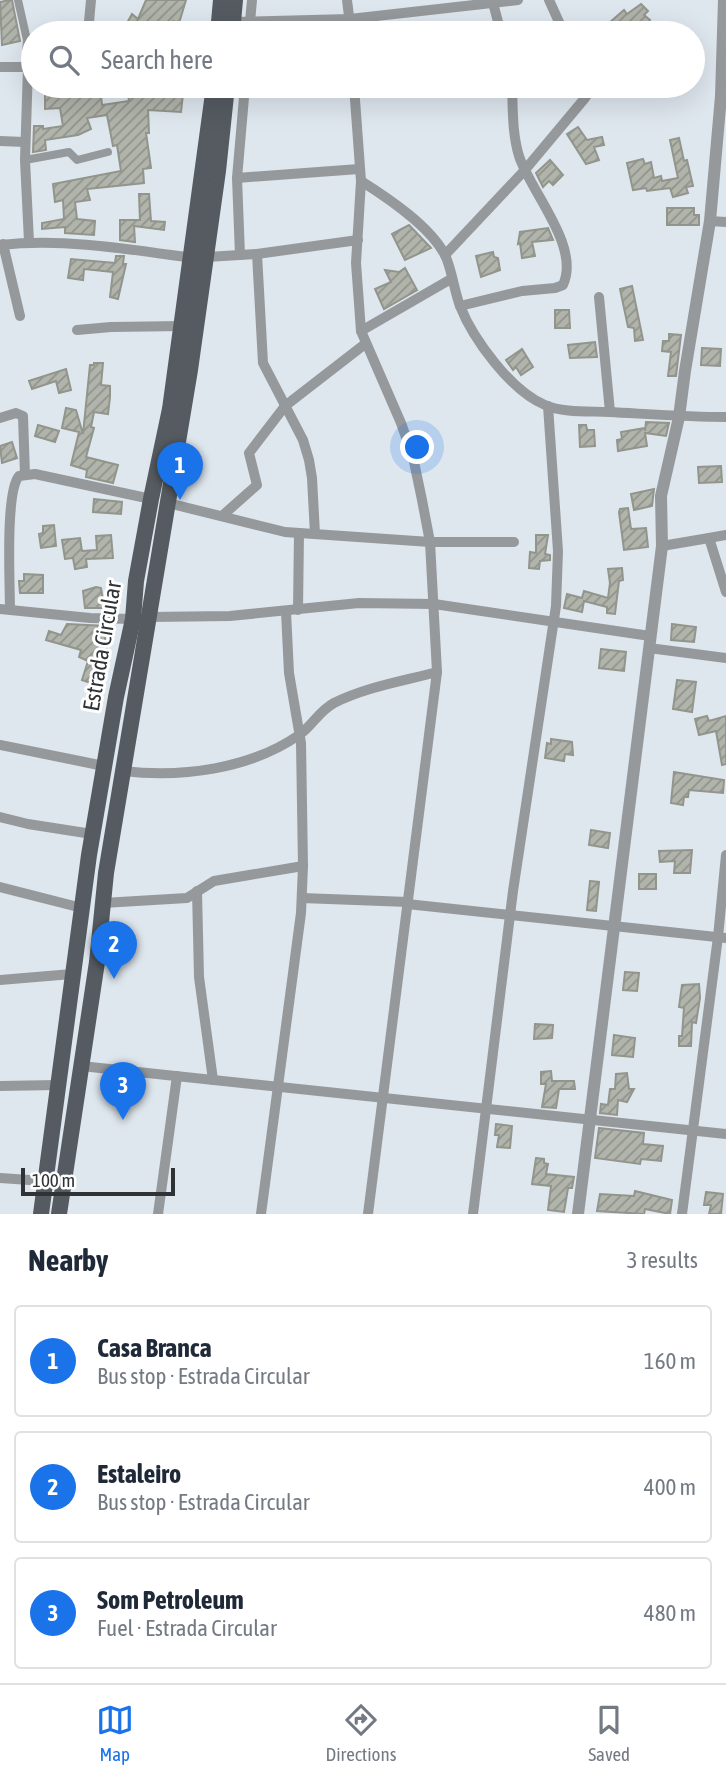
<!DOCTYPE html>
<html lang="en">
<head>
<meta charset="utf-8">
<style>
	body { margin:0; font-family:"Asap Condensed",sans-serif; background:#f2f2f3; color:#1f2937 }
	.scale { position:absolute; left:21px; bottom:18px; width:154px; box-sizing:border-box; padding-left:7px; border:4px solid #303336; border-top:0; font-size:19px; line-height:24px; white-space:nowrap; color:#303336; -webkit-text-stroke:5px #fff; paint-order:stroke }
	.you { position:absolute; left:418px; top:448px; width:24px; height:24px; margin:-18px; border:5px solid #fff; border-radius:50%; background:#1a73e8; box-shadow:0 0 0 10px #1a73e833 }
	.badge { display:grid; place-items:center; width:46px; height:46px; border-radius:50%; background:#1a73e8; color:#fff; font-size:23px; font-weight:700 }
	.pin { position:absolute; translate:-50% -58px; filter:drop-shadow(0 2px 4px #0008) }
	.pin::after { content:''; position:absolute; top:37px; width:24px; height:21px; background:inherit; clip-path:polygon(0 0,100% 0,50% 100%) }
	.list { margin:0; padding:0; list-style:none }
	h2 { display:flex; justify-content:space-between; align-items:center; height:91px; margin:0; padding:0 28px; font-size:30px }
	h2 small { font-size:23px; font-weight:400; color:#747a83 }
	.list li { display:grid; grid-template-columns:46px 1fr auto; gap:21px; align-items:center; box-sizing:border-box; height:112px; margin:0 14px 14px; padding:0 14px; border:2px solid #e0e1e3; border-radius:7px }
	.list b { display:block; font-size:26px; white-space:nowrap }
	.list p { margin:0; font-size:23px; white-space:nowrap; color:#747a83 }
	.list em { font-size:23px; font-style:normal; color:#747a83 }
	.icon { flex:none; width:38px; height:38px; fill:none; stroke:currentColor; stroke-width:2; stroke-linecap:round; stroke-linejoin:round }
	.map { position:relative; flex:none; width:726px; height:1214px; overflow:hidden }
	.search { position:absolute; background:#fff; box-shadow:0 7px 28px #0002; left:21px; right:21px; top:21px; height:77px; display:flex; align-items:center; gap:18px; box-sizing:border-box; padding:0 24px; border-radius:38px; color:#747a83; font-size:26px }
	.sheet { height:469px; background:#fff }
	nav { display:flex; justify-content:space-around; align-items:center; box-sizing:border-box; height:98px; border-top:2px solid #e0e1e3; background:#fff; font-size:19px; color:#747a83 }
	nav a { display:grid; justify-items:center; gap:4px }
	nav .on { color:#1a73e8 }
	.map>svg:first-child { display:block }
	.building { fill:url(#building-hatch); stroke:#92958b; stroke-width:2 }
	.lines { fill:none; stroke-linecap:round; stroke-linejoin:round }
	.pedestrian { stroke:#96999c; stroke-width:8 }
	.minor { stroke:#96999c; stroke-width:10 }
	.tertiary { stroke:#96999c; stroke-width:12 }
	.primary { stroke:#555b61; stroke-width:16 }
	.labels { text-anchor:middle; stroke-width:6; stroke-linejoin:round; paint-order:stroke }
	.street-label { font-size:23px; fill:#303336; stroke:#fff }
</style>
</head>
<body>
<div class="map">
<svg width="726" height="1214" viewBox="0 0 726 1214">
	<defs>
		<pattern id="building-hatch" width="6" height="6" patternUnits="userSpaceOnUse" patternTransform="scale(1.75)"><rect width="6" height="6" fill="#b1b4ab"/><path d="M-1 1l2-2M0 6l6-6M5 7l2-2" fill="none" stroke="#90938c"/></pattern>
	</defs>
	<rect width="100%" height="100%" fill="#dee6ee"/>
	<!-- building -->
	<g class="building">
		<polygon points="10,0 12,0 20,41 2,45 0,2"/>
		<polygon points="146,0 186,0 179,23 173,21 168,33 155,30 154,33 147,33 128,25 127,23 132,14 138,19"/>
		<polygon points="641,4 648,11 644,15 650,20 648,23 673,33 639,33 625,22 613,31 608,24 624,10 627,14"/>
		<polygon points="52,86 100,86 102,105 129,101 127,86 158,86 158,92 183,94 181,112 148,110 149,133 146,133 151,168 143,169 144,183 87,189 90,200 75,202 77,219 95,221 94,235 65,233 65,227 42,229 42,223 64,219 63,200 55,202 53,184 121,171 117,145 113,146 107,115 87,118 91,129 78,135 45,140 46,150 33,152 34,126 43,126 43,129 63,126 60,108 45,109 45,90 52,90"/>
		<polygon points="578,127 587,140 602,137 604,145 594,147 599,160 586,164 567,134"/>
		<polygon points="679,138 684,161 687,160 693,186 686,187 688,193 673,197 670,188 647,191 646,188 633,190 627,163 643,159 645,164 651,162 654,178 661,176 662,181 678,178 670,140"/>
		<polygon points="550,160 563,175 553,185 549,181 543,187 536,173"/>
		<polygon points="139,194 149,194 151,221 165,222 164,230 134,226 135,242 120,240 120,220 140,220"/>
		<polygon points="667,208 694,208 694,215 699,215 699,225 667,225"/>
		<polygon points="409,225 431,248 405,260 392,234"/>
		<polygon points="548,228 553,240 532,242 535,256 522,258 520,243 518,244 520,232"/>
		<polygon points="493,252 494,257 498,258 500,270 481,277 476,256"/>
		<polygon points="116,256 124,256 123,264 126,264 118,299 110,297 113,272 84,269 83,280 68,278 71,259 115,263"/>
		<polygon points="405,268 417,290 384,309 375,289 391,282 385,270 399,272"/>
		<polygon points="632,286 643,340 635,341 634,328 628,327 620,289"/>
		<polygon points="555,310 569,310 570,328 555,328"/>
		<polygon points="669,334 681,335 676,376 668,376 671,352 662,351 663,341 669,341"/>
		<polygon points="595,342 597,357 570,358 568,345"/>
		<polygon points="702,348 721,349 720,366 701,365"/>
		<polygon points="522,349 533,367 521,375 516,367 513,370 506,360"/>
		<polygon points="94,363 103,363 101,385 110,386 110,397 108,414 94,412 91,427 94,428 86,457 118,465 113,483 86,477 87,470 71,465 79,432 62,428 66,408 76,410 83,434 90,365 94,365"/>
		<polygon points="66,369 71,390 59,393 56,381 32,389 29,381"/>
		<polygon points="646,422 669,423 666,436 645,433 647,446 618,451 617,440 622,439 621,432 645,428 645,431"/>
		<polygon points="38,425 59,431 55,442 35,436"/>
		<polygon points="579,425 586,425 587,430 594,430 595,446 580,447"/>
		<polygon points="12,442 17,458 2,463 0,446"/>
		<polygon points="721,466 722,482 699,483 698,467"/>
		<polygon points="654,489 652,506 634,510 631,494"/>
		<polygon points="94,499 122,502 121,514 93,512"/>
		<polygon points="628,508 631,529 646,528 648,547 624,550 619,512 620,509"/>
		<polygon points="54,525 56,546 41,548 39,534 43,533 43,526"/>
		<polygon points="111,535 113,558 86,559 87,567 75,569 73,558 65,559 62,540 80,538 82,551 97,550 96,536"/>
		<polygon points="536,535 548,535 545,554 550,555 550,560 540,561 539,569 529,568 530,552 536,553"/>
		<polygon points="622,568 623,580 619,581 615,614 607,613 607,607 584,601 582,612 564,608 567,594 582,598 584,591 608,598 610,583 608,569"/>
		<polygon points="24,574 43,575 43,593 20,593 19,581 24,581"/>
		<polygon points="96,587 101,588 104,608 85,608 83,591"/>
		<polygon points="67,624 107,626 104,646 107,647 97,685 82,680 88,661 79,657 81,650 46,640 49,631 61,635"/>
		<polygon points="672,624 696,627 694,642 671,640"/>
		<polygon points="601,649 626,652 624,671 599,668"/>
		<polygon points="677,680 696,682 692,712 673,709"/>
		<polygon points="707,716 709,721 726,716 726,764 722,765 716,731 699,735 695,719"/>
		<polygon points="551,739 572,742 573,755 565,754 564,761 545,758 547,743 551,744"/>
		<polygon points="674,772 724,780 723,793 689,790 688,797 684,797 683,805 671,803"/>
		<polygon points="591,830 610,833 608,848 589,845"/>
		<polygon points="692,850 690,873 674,873 675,861 660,862 659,851"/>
		<rect x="639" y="874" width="17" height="15"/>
		<polygon points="590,881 599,882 596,911 587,910"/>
		<polygon points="625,972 639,973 637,991 623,990"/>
		<polygon points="699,984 700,998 696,1023 692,1022 691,1046 679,1046 679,1036 682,1036 684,1008 679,1007 682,985"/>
		<polygon points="535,1024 553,1025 552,1038 534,1039"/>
		<polygon points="614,1035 635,1038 633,1057 612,1055"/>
		<polygon points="551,1071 552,1081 574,1081 575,1089 559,1089 556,1108 542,1107 546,1084 541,1084 541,1072"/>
		<polygon points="627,1073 629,1089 634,1089 627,1102 618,1100 617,1115 600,1113 601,1104 608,1105 610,1089 615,1089 616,1074"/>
		<polygon points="496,1124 512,1126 510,1148 497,1147 499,1135 495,1135"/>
		<polygon points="599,1128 644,1133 643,1144 663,1146 661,1161 641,1159 640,1164 595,1158"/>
		<polygon points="536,1158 544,1159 544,1163 548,1164 546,1174 574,1177 572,1188 568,1188 564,1212 548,1210 551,1186 532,1184"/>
		<polygon points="635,1191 672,1200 670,1214 645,1209 644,1214 597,1211 600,1194 634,1196"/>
		<polygon points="706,1192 723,1194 721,1214 709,1214 711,1205 704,1205"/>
	</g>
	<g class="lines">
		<!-- pedestrian -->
		<g class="pedestrian">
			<polyline points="18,0 27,40 25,67"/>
			<polyline points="25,160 69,152 77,160 108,152"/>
		</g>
		<!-- minor -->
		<g class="minor">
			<polyline points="347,0 351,33"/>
			<polyline points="549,0 564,33"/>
			<polyline points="493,3 501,33"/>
			<polyline points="233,22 350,19 518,0"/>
			<polyline points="88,33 91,0"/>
			<polyline points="249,33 252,0"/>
			<polyline points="0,67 32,67"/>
			<polyline points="28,67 25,160 29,242"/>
			<polyline points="354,86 361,181 356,263 361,331 401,423 413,457 422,500 430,542 437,672 368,1214"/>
			<polyline points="0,141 25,142"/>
			<polyline points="237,178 359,169"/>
			<path d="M361,181c27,17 69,45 84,74 7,15 9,35 15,51 13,33 51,85 85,99 18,8 44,6 64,7 39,2 78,5 117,5"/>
			<polyline points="710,221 726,222"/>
			<polyline points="3,244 20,316"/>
			<path d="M0,245c64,-7 128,4 192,13"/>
			<polyline points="257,254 263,363 303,440 309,460 312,478 315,534"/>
			<polyline points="240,255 237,178 245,86"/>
			<polyline points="445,255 524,171 585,98 589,92 590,86"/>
			<polyline points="207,257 257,254 358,240"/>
			<polyline points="599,297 610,412"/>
			<path d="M460,306l62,-15 33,-3 8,-3c18,-39 -33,-94 -44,-129 -7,-23 -6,-47 -7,-70"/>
			<polyline points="77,330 111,327 183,326"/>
			<polyline points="361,331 451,279"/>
			<polyline points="0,418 16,413 23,416 25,475"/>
			<polyline points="168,503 285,532 430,542 514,542"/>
			<polyline points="222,516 257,485 249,453 285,406 365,344"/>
			<polyline points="709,538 726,535"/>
			<polyline points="662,546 709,538 726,592"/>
			<polyline points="0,609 90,618 133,619"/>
			<path d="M10,610c0,-25 -5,-118 9,-134l16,-2 116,25"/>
			<polyline points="298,610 299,533"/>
			<polyline points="150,617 230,616 359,603 434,604 650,636"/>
			<polyline points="649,648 726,658"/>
			<polyline points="0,745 104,766"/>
			<path d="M123,771c59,7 127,-2 176,-36 13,-9 20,-24 35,-32 32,-16 69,-22 103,-31"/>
			<polyline points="0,817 28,824 92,834"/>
			<polyline points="0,887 82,908"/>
			<polyline points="197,891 199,977 213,1080"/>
			<polyline points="302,898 408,902"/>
			<polyline points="103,903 187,898 214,881 303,866"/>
			<polyline points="407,904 726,938"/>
			<polyline points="0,980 72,974"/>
			<polyline points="81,1066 726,1134"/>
			<polyline points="0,1086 57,1085"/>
			<polyline points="0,1178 44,1181"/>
			<polyline points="158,1214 177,1076"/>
			<polyline points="261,1214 301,913 303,866 301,743 289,673 286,612"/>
			<polyline points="473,1214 513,891 556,606 558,551 548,406"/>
			<polyline points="682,1214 718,937 726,855"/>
		</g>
		<!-- tertiary -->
		<polyline class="tertiary" points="578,1214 662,546 661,496 679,417 685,371 710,221 721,96 724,0"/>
		<!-- primary -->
		<g class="primary">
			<polyline points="218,33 221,0"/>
			<polyline points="232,33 235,0"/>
			<polyline points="41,1214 89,855 116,697 133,619 136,581 151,499 170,409 214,86"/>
			<polyline points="59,1214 97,962 106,873 190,370 218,171 227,86"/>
		</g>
	</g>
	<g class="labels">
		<!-- street labels -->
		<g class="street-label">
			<text transform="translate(102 646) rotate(-80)" y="8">Estrada Circular</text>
		</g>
	</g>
</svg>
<div class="scale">100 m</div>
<div class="you"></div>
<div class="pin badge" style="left:180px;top:500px">1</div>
<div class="pin badge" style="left:114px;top:979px">2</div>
<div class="pin badge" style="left:123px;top:1120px">3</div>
<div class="search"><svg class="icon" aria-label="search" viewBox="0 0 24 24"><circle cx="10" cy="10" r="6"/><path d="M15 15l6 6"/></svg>Search here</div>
</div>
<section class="sheet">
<h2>Nearby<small>3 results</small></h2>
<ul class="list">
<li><span class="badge">1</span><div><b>Casa Branca</b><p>Bus stop · Estrada Circular</p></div><em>160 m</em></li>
<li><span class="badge">2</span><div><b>Estaleiro</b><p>Bus stop · Estrada Circular</p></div><em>400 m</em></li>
<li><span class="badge">3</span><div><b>Som Petroleum</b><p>Fuel · Estrada Circular</p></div><em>480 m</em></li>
</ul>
</section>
<nav>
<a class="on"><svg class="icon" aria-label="map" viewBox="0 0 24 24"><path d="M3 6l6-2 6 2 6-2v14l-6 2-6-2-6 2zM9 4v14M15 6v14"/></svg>Map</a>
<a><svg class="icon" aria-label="directions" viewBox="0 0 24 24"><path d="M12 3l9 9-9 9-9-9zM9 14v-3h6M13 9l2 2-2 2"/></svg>Directions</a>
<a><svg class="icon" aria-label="saved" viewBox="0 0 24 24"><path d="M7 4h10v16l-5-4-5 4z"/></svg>Saved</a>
</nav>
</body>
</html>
